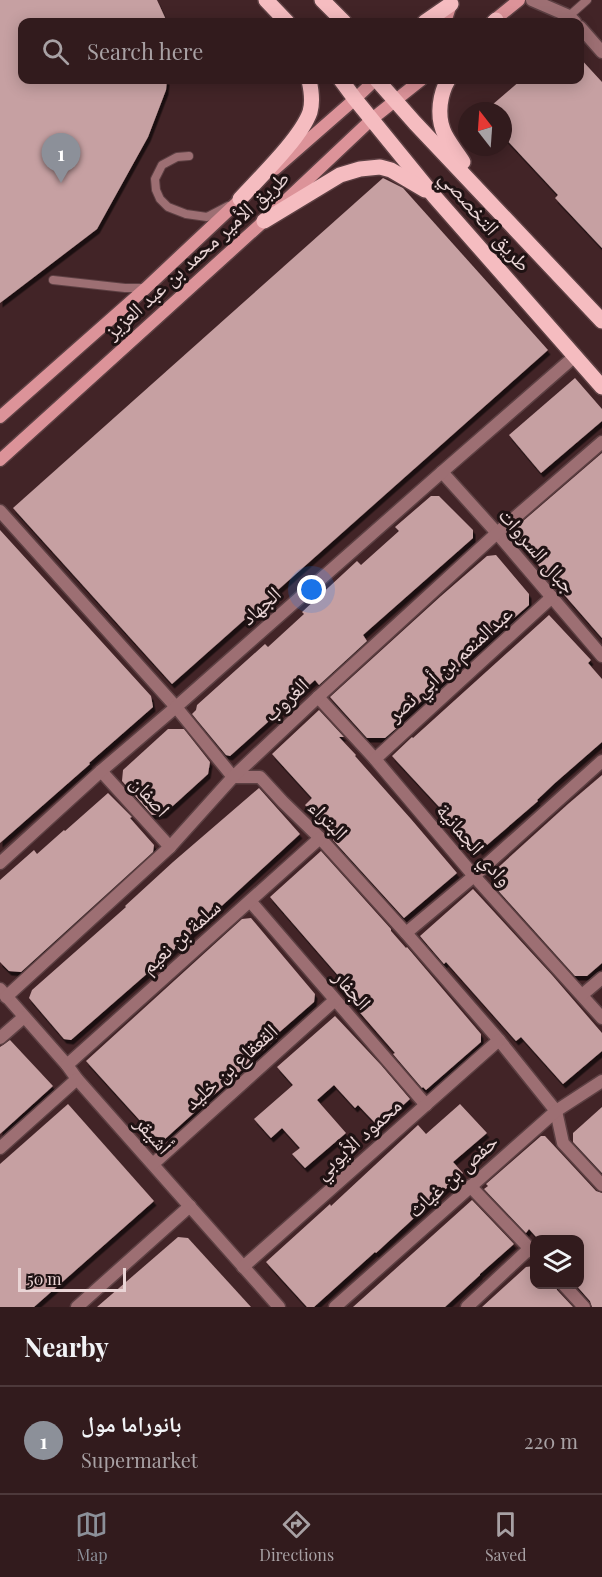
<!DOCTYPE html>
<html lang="en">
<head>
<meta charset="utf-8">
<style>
	body { margin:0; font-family:"Playfair Display","Noto Naskh Arabic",serif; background:#3d282a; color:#f1f3f6 }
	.controls { position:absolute; right:18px; bottom:18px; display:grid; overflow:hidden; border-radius:12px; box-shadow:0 3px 15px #0003 }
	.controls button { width:54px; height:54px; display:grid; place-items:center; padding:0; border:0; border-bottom:2px solid #4d393b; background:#321b1d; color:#f1f3f6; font:30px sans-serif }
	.compass { position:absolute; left:458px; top:102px; width:54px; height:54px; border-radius:50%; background:#321b1d; box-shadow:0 3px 15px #0003; rotate:343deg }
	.scale { position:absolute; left:18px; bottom:15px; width:108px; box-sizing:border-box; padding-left:6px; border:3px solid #ead5d6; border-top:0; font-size:16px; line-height:21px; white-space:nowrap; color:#ead5d6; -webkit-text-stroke:4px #1f1213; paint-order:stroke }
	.you { position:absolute; left:312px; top:590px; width:21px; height:21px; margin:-15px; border:4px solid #fff; border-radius:50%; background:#1a73e8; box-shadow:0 0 0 9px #1a73e833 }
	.badge { display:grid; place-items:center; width:39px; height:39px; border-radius:50%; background:#8c9099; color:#fff; font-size:20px; font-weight:700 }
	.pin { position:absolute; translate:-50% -50px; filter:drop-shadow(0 2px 3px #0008) }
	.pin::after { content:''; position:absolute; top:32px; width:21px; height:18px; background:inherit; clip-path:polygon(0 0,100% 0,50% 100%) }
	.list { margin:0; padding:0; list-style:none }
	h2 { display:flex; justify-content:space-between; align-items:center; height:78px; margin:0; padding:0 24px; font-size:26px }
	h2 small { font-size:20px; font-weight:400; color:#a8a1a4 }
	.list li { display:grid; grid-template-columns:39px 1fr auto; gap:18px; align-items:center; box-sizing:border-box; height:108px; padding:0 24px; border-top:2px solid #4d393b }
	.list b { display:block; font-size:22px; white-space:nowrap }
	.list p { margin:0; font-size:20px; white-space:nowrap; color:#a8a1a4 }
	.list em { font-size:20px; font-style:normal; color:#a8a1a4 }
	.icon { flex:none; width:33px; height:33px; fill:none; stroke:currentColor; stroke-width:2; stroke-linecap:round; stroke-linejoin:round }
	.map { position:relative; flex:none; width:602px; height:1307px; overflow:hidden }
	.search { position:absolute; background:#321b1d; box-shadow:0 3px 15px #0003; left:18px; right:18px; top:18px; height:66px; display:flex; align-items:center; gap:15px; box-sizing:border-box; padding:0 21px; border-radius:12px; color:#a8a1a4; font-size:22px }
	.sheet { height:186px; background:#321b1d }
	nav { display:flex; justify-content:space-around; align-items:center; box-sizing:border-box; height:84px; border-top:2px solid #4d393b; background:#321b1d; font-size:16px; color:#a8a1a4 }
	nav a { display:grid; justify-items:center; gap:3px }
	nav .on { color:#8c9099 }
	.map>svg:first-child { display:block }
	.building { fill:#c6a0a2; filter:url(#shadow) }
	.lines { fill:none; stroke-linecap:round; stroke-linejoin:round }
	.lane-casing { stroke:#5d4043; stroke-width:10 }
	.street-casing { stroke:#5d4043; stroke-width:15 }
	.secondary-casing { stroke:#5d4043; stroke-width:15 }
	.primary-casing { stroke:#5d4043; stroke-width:18 }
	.lane { stroke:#9d6f73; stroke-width:8 }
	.street { stroke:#9d6f73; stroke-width:12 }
	.secondary { stroke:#dc9399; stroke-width:12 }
	.primary { stroke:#f5bcc0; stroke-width:15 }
	.labels { text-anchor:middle; stroke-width:6; stroke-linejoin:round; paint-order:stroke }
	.street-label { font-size:21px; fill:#ead5d6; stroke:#1f1213 }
</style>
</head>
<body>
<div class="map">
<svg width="602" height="1307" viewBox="0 0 602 1307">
	<defs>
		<filter id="shadow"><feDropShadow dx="2.5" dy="4.5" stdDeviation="0" flood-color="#0009"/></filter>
	</defs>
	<rect width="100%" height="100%" fill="#422427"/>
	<!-- building -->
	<g class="building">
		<polygon points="0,0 157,0 167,22 22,22 22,80 167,80 166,90 148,137 97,229 0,303"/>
		<polygon points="579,57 602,82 602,248 555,198 558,195 503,136 503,111 485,111 521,80 579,80"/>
		<polygon points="383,178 403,188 548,350 172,684 13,508"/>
		<polygon points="575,378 602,409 602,421 541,473 509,435"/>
		<polygon points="602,453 602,638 513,536 515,528"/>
		<polygon points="431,496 439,496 473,530 473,538 363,635 367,641 319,685 315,680 230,756 226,755 192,714 196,710 197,705 265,644 268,647 304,614 302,612 357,561 361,565 399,531 395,527"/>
		<polygon points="0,530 151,696 153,707 89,763 90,764 0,843"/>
		<polygon points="496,555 529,594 529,605 460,665 461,666 398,722 400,725 385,738 367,738 330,697 441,596 487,556"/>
		<polygon points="549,615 591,660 588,663 602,679 602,742 555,783 537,800 538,801 480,851 392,756 412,737 413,738"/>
		<polygon points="319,710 344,737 339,737 356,755 355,756 411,819 457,873 404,918 333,840 335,838 305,805 312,798 272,754"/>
		<polygon points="168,729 184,729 210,762 208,774 164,814 152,815 122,781 123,770"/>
		<polygon points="602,775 602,963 587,976 575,976 495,887 492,873 568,804"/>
		<polygon points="259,788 300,834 165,958 71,1040 64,1039 29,998 32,990 126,907 125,906 173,862"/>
		<polygon points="108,793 132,817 130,818 154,845 153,852 21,972 9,971 0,962 0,880 34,850 37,854 64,830 65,831"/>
		<polygon points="321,851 391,929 391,931 406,948 407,947 481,1034 481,1042 426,1090 423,1087 422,1088 393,1054 395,1053 336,985 342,980 270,897"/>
		<polygon points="473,889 552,975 602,1033 602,1051 563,1084 521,1037 516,1041 446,962 444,964 420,936"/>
		<polygon points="251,918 315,994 314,1002 275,1036 277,1038 165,1139 154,1136 86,1061 242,919"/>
		<polygon points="335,1016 381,1065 410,1099 379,1127 358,1105 355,1108 334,1085 317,1100 346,1133 305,1168 292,1154 300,1148 282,1128 271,1138 254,1119 293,1085 277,1067"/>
		<polygon points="10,1040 53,1086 0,1134 0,1047"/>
		<polygon points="68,1104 154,1201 34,1307 0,1307 0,1164"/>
		<polygon points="460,1104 487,1133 453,1162 463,1173 376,1253 375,1252 314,1307 307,1307 266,1262 330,1204 331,1206 418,1125 426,1134"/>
		<polygon points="602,1107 602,1173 573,1142 573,1133"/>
		<polygon points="541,1136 545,1136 596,1191 602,1193 602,1307 592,1307 590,1301 575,1284 579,1284 579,1239 538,1239 529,1229 526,1233 484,1189 488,1186 486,1184"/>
		<polygon points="472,1200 514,1244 480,1274 480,1275 445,1307 353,1307"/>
		<polygon points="178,1237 188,1238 251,1307 97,1307"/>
		<polygon points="534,1266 534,1284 555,1284 557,1290 573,1307 482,1307 526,1267"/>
	</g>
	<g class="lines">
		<!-- lane casing -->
		<g class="lane-casing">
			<g id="lane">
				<polyline points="569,16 587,0"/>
				<polyline points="189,156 177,157 162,165 155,179 156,190 160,199 168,207 186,214 207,217 228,206"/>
				<polyline points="53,280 125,288 145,288"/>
			</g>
		</g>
		<!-- street casing -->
		<g class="street-casing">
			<g id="street">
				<polyline points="532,0 569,16 575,22"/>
				<polyline points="580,27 602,52"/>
				<polyline points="442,472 497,533 602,656"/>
				<polyline points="0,511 176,707 233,777"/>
				<polyline points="318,697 375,759 474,876 602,1018"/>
				<polyline points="375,759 552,597"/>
				<polyline points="101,771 170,847"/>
				<polyline points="233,777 260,777 283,802 320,838 406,933 499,1040 556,1111 563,1143 602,1185"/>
				<polyline points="0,863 101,771 176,707 442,472 575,356"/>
				<polyline points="250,901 426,1105"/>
				<polyline points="406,933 474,876 602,761"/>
				<polyline points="0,989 67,1065 77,1079 279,1307"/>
				<polyline points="582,995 602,978"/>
				<polyline points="6,997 170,847 233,777 318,697 497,533 602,442"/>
				<polyline points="0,1038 24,1017"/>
				<polyline points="67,1065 320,838"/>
				<polyline points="0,1148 77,1079"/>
				<polyline points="153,1164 335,1000"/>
				<polyline points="470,1186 534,1253"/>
				<polyline points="243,1267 499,1040"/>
				<polyline points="563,1284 584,1307"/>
				<polyline points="77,1307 190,1206"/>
				<polyline points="335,1307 556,1111 602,1081"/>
				<polyline points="467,1307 530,1248"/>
			</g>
		</g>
		<!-- secondary casing -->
		<g class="secondary-casing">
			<g id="secondary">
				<polyline points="445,22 451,4"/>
				<polyline points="492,22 519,0"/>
				<polyline points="275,169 355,99 375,80"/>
				<polyline points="0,417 146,288 246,194"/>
				<polyline points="0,460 264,221 372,119 421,80"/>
			</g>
		</g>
		<!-- primary casing -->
		<g class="primary-casing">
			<g id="primary">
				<polyline points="266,0 287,22"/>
				<polyline points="322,0 344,22"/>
				<polyline points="425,22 451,4"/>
				<polyline points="494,22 496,20"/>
				<polyline points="341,80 355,99 434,196 602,387"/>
				<polyline points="377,80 415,123 602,321"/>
				<path d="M448,80c-8,14 -11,34 -5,50 4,11 14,22 20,32"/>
				<path d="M240,199c19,-21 61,-61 70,-87 3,-10 1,-23 -1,-32"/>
				<polyline points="264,221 340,175 360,169 380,167 391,170 425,190"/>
			</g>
		</g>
		<!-- lane -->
		<use href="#lane" class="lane"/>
		<!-- street -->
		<use href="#street" class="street"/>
		<!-- secondary -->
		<use href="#secondary" class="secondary"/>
		<!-- primary -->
		<use href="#primary" class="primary"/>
	</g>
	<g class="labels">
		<!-- street labels -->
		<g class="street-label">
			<text transform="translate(485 221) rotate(49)" y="7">طريق التخصصي</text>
			<text transform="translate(197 255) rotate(-42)" y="7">طريق الأمير محمد بن عبد العزيز</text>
			<text transform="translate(537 551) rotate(49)" y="7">جبال السروات</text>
			<text transform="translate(261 606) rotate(-42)" y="7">الجهاد</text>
			<text transform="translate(450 664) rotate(-42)" y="7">عبدالمنعم بن أبي نصر</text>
			<text transform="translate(286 700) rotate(-43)" y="7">الغروب</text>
			<text transform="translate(150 796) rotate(48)" y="7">اصفان</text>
			<text transform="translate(328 820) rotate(46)" y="7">البتراء</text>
			<text transform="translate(474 845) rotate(49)" y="7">وادي الجمانية</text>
			<text transform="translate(181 937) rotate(-42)" y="7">سلمة بن نعيم</text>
			<text transform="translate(352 990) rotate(49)" y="7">الجفار</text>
			<text transform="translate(231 1067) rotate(-42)" y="7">القعقاع بن خليد</text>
			<text transform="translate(153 1135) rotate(48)" y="7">أشيقر</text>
			<text transform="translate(358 1139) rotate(-42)" y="7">محمود الأيوبي</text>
			<text transform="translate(453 1176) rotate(-42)" y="7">حفص بن غياث</text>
		</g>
	</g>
</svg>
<div class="controls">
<button><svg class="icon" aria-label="layers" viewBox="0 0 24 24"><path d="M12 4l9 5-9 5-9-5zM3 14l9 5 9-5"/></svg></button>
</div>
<svg class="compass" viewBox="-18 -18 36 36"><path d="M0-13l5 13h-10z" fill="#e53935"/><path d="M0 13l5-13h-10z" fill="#a8a1a4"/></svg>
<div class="scale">50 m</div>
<div class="you"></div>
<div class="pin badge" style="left:61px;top:183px">1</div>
<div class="search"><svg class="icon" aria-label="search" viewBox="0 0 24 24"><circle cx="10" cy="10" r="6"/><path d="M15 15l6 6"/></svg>Search here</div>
</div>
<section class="sheet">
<h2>Nearby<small></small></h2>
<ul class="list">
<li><span class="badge">1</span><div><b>بانوراما مول</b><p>Supermarket</p></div><em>220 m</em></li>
</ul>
</section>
<nav>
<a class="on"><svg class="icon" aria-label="map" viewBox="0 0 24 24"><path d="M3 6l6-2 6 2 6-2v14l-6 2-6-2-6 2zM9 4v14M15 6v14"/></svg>Map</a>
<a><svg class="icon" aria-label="directions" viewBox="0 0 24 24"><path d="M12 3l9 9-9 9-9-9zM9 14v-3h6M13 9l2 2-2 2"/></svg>Directions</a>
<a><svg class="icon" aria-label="saved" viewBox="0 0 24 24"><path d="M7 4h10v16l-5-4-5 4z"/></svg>Saved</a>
</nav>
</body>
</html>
